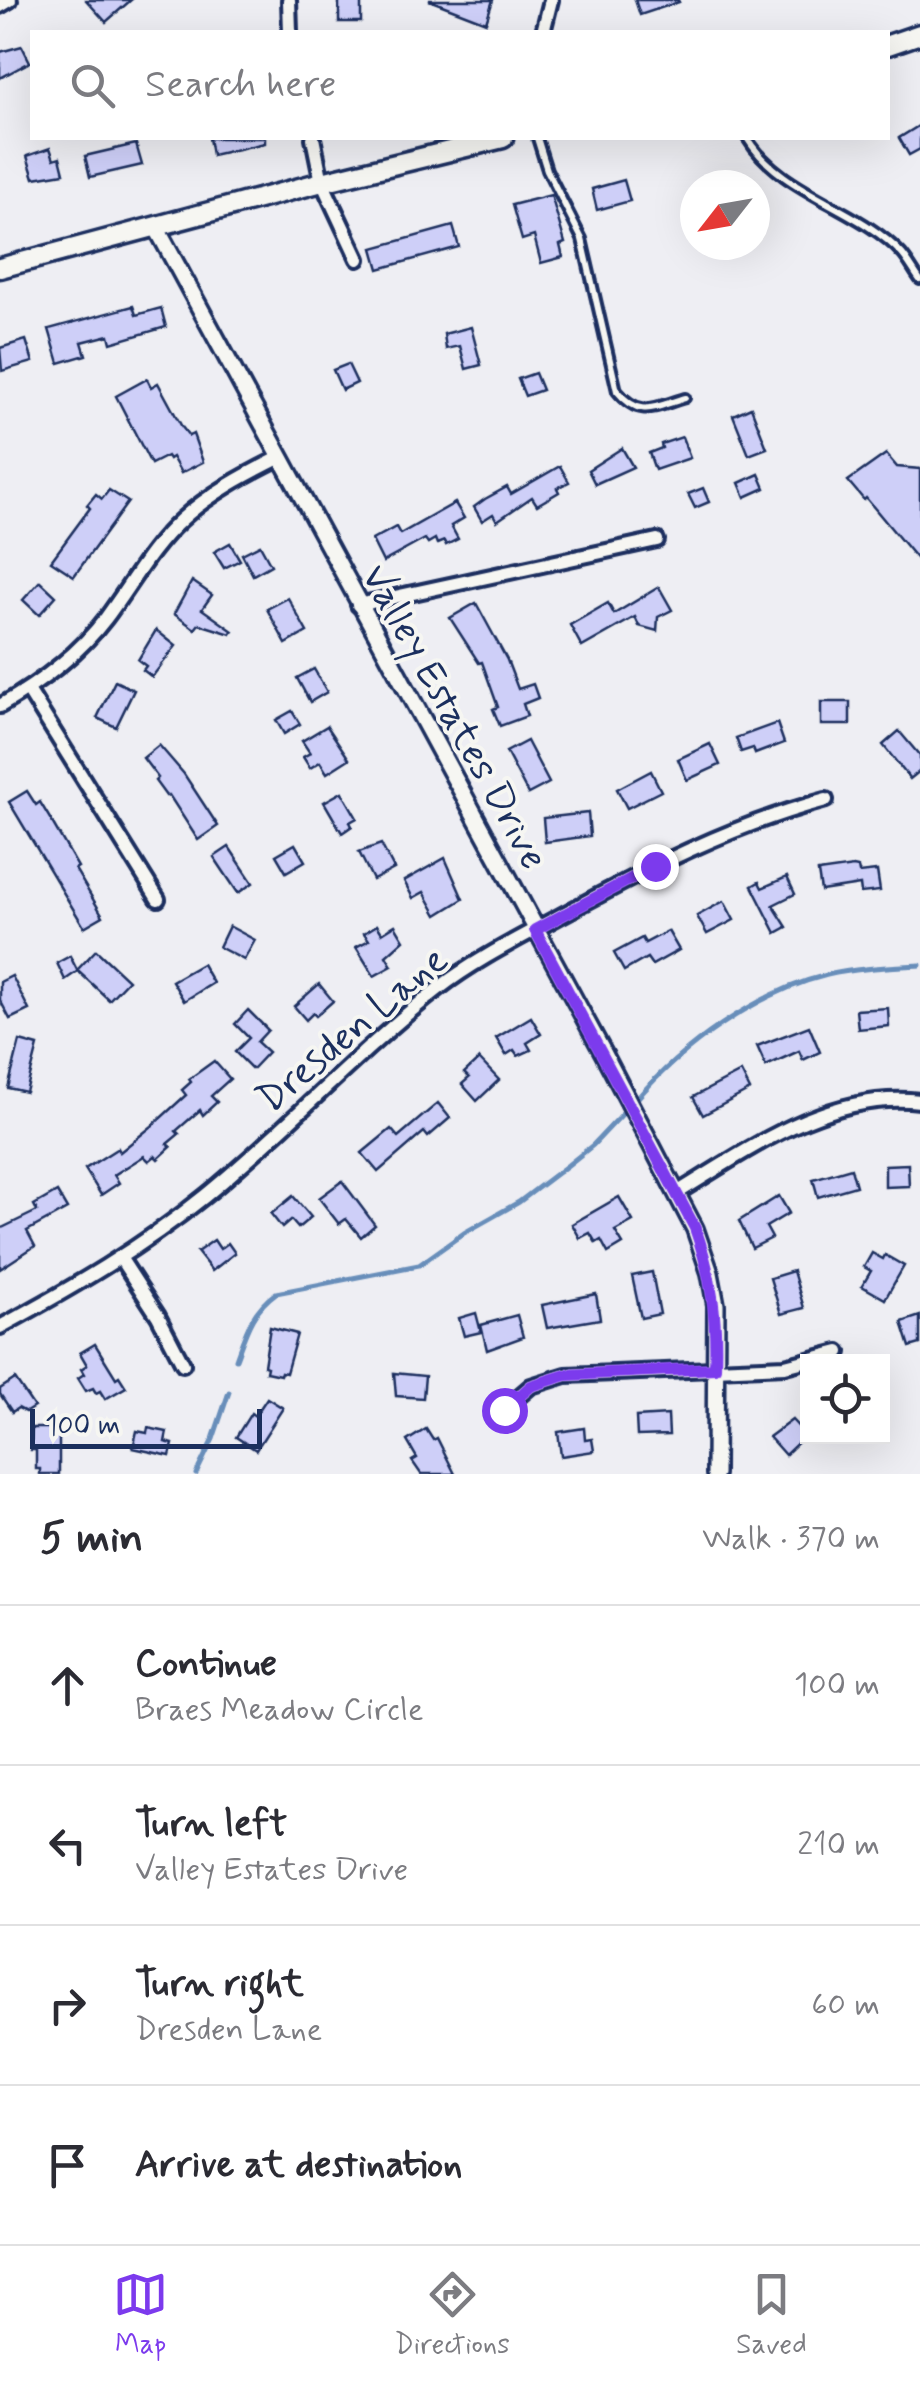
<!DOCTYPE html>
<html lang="en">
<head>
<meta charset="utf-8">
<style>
	body { margin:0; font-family:Mynerve,sans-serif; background:#f2f2f3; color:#2b2b33 }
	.controls { position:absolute; right:30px; bottom:30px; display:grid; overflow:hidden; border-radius:0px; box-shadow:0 10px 40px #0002 }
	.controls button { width:90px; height:90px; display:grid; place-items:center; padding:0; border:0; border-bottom:2px solid #e1e1e2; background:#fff; color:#2b2b33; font:50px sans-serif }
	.compass { position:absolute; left:680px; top:170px; width:90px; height:90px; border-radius:50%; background:#fff; box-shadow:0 10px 40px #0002; rotate:239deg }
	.scale { position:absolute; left:30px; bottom:25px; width:232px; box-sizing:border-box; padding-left:10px; border:5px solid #1b2f5e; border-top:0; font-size:28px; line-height:35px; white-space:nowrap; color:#1b2f5e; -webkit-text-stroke:8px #f6f6f2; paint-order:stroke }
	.stop { position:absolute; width:30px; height:30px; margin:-22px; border:8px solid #7c3aed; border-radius:50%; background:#fff }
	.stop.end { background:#7c3aed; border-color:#fff; box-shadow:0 2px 10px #0008 }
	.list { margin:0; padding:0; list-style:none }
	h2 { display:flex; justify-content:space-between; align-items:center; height:130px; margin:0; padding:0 40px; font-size:42px }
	h2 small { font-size:32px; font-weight:400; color:#7c7c81 }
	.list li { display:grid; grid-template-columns:65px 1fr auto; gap:30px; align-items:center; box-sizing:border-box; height:160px; padding:0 40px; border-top:2px solid #e1e1e2 }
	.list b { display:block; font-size:38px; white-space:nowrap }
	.list p { margin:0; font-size:32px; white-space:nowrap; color:#7c7c81 }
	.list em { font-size:32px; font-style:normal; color:#7c7c81 }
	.icon { flex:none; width:55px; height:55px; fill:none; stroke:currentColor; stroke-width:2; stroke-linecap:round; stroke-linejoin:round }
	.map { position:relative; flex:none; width:920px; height:1474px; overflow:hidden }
	.search { position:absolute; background:#fff; box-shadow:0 10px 40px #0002; left:30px; right:30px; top:30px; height:110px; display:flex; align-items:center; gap:25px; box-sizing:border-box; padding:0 35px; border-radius:0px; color:#7c7c81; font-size:38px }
	.sheet { height:770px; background:#fff }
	nav { display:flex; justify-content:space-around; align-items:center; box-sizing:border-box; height:140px; border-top:2px solid #e1e1e2; background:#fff; font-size:28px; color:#7c7c81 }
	nav a { display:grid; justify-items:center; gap:5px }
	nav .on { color:#7c3aed }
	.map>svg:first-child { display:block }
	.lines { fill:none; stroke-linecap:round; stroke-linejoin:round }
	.stream { stroke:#688eba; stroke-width:5 }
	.building { fill:#cecff8; stroke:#1b2f5e; stroke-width:2.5 }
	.service-casing { stroke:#1b2f5e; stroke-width:14 }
	.minor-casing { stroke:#1b2f5e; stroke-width:20 }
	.tertiary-casing { stroke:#1b2f5e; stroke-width:22 }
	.secondary-casing { stroke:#1b2f5e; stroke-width:25 }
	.service { stroke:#f6f6f2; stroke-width:6 }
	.minor { stroke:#f6f6f2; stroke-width:12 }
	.tertiary { stroke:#f6f6f2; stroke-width:15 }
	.secondary { stroke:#f6f6f2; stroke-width:18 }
	.route { stroke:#7c3aed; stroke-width:12 }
	.labels { text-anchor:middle; stroke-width:8; stroke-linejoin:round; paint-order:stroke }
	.street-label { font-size:40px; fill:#1b2f5e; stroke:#f6f6f2 }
</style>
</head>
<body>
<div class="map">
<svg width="920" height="1474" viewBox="0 0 920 1474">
	<rect width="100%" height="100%" fill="#eeeef3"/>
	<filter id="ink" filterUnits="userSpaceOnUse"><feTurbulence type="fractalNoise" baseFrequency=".01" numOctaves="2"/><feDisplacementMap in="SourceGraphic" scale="20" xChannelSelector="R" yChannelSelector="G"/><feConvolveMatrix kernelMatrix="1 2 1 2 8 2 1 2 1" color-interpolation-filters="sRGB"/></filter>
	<g filter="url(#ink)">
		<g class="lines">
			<!-- stream -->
			<g class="stream">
				<path d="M635,1101c46,-54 122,-109 192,-126 31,-7 62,-8 93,-10"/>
				<path d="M236,1359c10,-27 16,-49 40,-66l143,-28 45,-32 55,-31 49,-37 25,-20 34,-36"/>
				<polyline points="196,1474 213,1439 229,1392"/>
			</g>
		</g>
		<!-- building -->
		<g class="building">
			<polygon points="86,0 131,0 106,22"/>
			<rect x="339" y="0" width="22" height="22"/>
			<polygon points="429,0 493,0 486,22"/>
			<polygon points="635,0 678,0 679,2 640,15"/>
			<polygon points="22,46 30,62 0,78 0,52"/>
			<polygon points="920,125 920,149 909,155 899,138"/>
			<polygon points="209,138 265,138 265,143 212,155"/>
			<polygon points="136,144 142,165 90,177 85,156"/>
			<polygon points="50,148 54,159 60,157 64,173 34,178 27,156"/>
			<polygon points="624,180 630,201 597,210 592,189"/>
			<polygon points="551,195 565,243 560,245 563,257 541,263 534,236 522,240 512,205"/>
			<polygon points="453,226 459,247 379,269 373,248"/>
			<polygon points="133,306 136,315 161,308 166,327 111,343 109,335 82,342 86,355 59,363 49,329"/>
			<polygon points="471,327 481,365 466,369 460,346 446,349 444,334"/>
			<polygon points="26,340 33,362 2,371 0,348"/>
			<polygon points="348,364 357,383 342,390 333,370"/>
			<polygon points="535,373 542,390 525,396 518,379"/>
			<polygon points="147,379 151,387 158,383 182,427 189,436 193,434 203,462 181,473 172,457 169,459 167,456 151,464 116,396"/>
			<polygon points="751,407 767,448 749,455 733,415"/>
			<polygon points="682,437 690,458 655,470 649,453 662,448 661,444"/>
			<polygon points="622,448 633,467 595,484 588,470"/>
			<polygon points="886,454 897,467 920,469 920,563 866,498 864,500 848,481"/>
			<polygon points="560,466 569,482 557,488 559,492 537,505 532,497 497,521 493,514 482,521 474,507 485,499 507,487 511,494"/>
			<polygon points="759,474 765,488 745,497 739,483"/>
			<polygon points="703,488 709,502 695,508 688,494"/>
			<polygon points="109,490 128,502 74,576 51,561 90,508 87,505 96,494 102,499"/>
			<polygon points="455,503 464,518 451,526 458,539 446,545 444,541 437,544 435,539 428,543 425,539 383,562 372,540 396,527 400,534"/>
			<polygon points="230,543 240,560 224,568 214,552"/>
			<polygon points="260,545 271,565 253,575 242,554"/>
			<polygon points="40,581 56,596 39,615 23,600"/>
			<polygon points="192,581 212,595 202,609 233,631 231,634 199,624 195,629 174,614"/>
			<polygon points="659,587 672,610 658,617 657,631 639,626 635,617 582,647 570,625 608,603 614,614"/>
			<polygon points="288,598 307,632 286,644 267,609"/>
			<polygon points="476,603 507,660 518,689 533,684 538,698 523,704 527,716 500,726 493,709 498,707 482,662 479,663 450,618"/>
			<polygon points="156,630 176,646 152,677 143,670 146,666 138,660"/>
			<polygon points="314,669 327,692 310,702 297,678"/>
			<polygon points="115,681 134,690 116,727 97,718"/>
			<rect x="821" y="702" width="29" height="23"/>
			<polygon points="292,711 300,724 284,734 276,720"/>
			<polygon points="777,723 784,743 755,754 753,748 741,752 736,738"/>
			<polygon points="327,726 349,759 327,773 320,762 310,768 303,757 310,753 302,741"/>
			<polygon points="899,731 920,756 920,771 910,779 883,745"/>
			<polygon points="527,741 549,783 528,794 506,752"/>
			<polygon points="710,744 720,765 687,780 678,759"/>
			<polygon points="159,745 184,774 218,826 198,840 169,795 166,796 155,781 158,778 143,758"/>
			<polygon points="651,771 661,791 627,808 617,789"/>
			<polygon points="27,791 36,805 40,802 52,822 78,867 75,869 103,916 84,927 9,802"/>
			<polygon points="342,792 357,818 350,822 352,826 342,833 324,802"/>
			<polygon points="588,813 590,836 545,842 543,818"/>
			<polygon points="295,844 305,861 286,872 276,855"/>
			<polygon points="381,844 394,869 373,880 359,852"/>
			<polygon points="229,847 253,883 238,893 214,857"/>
			<polygon points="445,858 463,899 437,915 424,892 413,898 404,881"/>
			<polygon points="853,867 858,868 859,873 877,871 880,891 861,893 860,885 821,891 818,872"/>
			<polygon points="787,877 795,894 773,905 787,927 776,933 752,886 759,882 762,888"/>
			<polygon points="724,901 734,920 707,934 697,916"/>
			<polygon points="377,925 382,933 395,925 404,940 386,956 392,966 374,976 356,947 369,940 364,933"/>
			<polygon points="229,926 255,940 244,960 219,947"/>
			<polygon points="668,931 679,950 652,965 647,958 624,971 614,953 642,938 645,943"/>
			<polygon points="96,950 128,980 109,1000 78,971 65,980 57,963 70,956 77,970"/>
			<polygon points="202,964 213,983 184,1001 172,981"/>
			<polygon points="12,976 29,1010 10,1019 0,1000 0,982"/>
			<polygon points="319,984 333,1001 316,1016 313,1013 306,1020 294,1006"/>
			<polygon points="888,1008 889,1026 858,1029 856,1010"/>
			<polygon points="248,1010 268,1030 257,1042 268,1052 252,1069 235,1052 249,1038 235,1024"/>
			<polygon points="531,1017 541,1034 527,1043 531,1050 518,1056 514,1050 506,1055 496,1038"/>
			<polygon points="809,1026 820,1052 803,1060 799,1051 766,1066 757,1046"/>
			<polygon points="20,1041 38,1046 26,1092 8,1088"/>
			<polygon points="479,1059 499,1080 477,1101 462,1084 469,1078 464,1073"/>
			<polygon points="214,1061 230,1079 211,1096 217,1102 203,1115 200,1110 176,1131 179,1134 167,1144 171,1147 158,1159 155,1156 149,1161 144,1156 114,1175 119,1183 101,1195 85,1169 118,1148 120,1152 152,1126 186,1095 182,1090 191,1082 189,1079"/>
			<polygon points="741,1072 750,1090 703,1115 693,1097"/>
			<polygon points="438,1103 450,1118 428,1137 424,1132 378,1172 362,1153 391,1129 398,1137"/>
			<polygon points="908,1164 909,1186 885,1187 885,1165"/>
			<polygon points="851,1168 856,1186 818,1197 813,1179"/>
			<polygon points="342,1181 375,1225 361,1237 346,1219 339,1224 319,1198"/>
			<polygon points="57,1192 67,1209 27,1231 35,1246 0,1269 0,1229 37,1211 34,1205"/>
			<polygon points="293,1196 311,1217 298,1228 291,1220 282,1228 271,1214"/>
			<polygon points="779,1196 789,1213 766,1227 772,1238 752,1248 739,1221"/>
			<polygon points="619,1197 633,1221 615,1231 623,1244 608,1253 601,1240 596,1243 590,1233 580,1238 572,1224"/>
			<polygon points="214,1240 220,1249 228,1243 235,1253 212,1271 197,1252"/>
			<polygon points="872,1253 883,1259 885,1255 904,1266 885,1299 862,1286 871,1271 864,1267"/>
			<polygon points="793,1271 804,1308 781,1314 770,1278"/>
			<polygon points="652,1272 660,1314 641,1318 632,1276"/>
			<polygon points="596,1294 600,1319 547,1328 542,1305"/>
			<polygon points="476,1313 481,1332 464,1336 459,1318"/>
			<polygon points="517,1315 523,1337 487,1350 481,1325"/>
			<polygon points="920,1316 920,1344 910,1347 902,1322"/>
			<polygon points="270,1327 297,1334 286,1373 281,1372 280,1375 266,1372 267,1367 264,1366"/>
			<polygon points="95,1344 116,1378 119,1376 126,1387 105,1399 100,1391 96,1393 93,1388 86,1391 78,1378 84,1374 81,1369 87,1365 80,1353"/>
			<polygon points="394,1373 425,1376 423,1398 396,1396"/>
			<polygon points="15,1379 34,1407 26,1412 18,1408 12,1412 0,1394 0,1389"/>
			<polygon points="267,1398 283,1408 256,1450 236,1437 251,1413 255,1416"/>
			<polygon points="668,1415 669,1435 637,1436 636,1417"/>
			<polygon points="792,1420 806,1435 785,1455 769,1437"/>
			<polygon points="32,1428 59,1428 59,1474 40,1474 40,1469 36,1469 36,1450 31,1450"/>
			<polygon points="148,1428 167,1432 165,1442 173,1444 170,1456 133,1448 137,1431 147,1433"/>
			<polygon points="584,1428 585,1440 592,1439 594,1451 561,1456 558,1432"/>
			<polygon points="426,1429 433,1440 437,1438 455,1474 421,1474 412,1461 417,1458 407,1441"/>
		</g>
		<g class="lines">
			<!-- service casing -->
			<g class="service-casing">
				<g id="service">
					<path d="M537,138l10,32 35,69 35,152c23,28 37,16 68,7"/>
					<path d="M747,138c34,56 112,69 155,116 7,8 12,18 18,26"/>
				</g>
			</g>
			<!-- minor casing -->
			<g class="minor-casing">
				<g id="minor">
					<polyline points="289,0 290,32"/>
					<polyline points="0,6 10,0"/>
					<polyline points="543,32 551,0"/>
					<polyline points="313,138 322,182 358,259"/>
					<polyline points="358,605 657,540"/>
					<polyline points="28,690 158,899"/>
					<path d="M0,706c40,-23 78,-51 106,-88 24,-32 45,-71 75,-98 28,-26 64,-45 98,-62"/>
					<path d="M677,1193c72,-44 154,-103 243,-92"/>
					<polyline points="121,1259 158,1316 183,1364"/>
					<path d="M0,1327c72,-39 141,-79 205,-131 80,-65 151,-143 233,-207 37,-29 82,-51 124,-74 85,-46 169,-90 264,-115"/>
					<polyline points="503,1410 531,1386 566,1375 785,1366 839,1352"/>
				</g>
			</g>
			<!-- tertiary casing -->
			<g class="tertiary-casing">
				<polyline id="tertiary" points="156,227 604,1054 695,1229 710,1273 716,1305 715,1474"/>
			</g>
			<!-- secondary casing -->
			<g class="secondary-casing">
				<g id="secondary">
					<polyline points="888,45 920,34"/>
					<polyline points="0,268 322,182 503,138"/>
				</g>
			</g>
			<!-- service -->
			<use href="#service" class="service"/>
			<!-- minor -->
			<use href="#minor" class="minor"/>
			<!-- tertiary -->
			<use href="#tertiary" class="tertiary"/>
			<!-- secondary -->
			<use href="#secondary" class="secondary"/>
		</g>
	</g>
	<g class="lines" filter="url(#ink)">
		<!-- route -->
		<path class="route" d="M504,1410l27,-24 35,-11 149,-7c2,-50 -3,-92 -20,-140l-160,-298 120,-64"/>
	</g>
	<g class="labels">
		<!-- street labels -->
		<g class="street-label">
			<text transform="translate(456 716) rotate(61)" y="14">Valley Estates Drive</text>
			<text transform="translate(351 1028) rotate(-40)" y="14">Dresden Lane</text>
		</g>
	</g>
</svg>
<div class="controls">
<button><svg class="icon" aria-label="locate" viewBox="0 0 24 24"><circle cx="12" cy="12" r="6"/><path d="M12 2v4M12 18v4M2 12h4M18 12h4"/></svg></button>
</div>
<svg class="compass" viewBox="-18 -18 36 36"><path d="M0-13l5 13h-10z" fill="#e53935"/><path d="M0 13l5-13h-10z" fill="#7c7c81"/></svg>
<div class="scale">100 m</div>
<div class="stop" style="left:504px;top:1410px"></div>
<div class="stop end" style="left:655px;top:866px"></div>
<div class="search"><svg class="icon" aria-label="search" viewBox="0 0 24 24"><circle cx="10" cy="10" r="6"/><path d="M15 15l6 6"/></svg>Search here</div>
</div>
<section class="sheet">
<h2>5 min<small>Walk · 370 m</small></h2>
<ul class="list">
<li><svg class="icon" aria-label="ahead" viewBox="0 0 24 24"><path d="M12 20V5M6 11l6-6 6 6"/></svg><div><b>Continue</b><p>Braes Meadow Circle</p></div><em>100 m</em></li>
<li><svg class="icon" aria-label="left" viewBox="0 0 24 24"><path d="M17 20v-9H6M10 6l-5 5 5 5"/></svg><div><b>Turn left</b><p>Valley Estates Drive</p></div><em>210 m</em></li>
<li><svg class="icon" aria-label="right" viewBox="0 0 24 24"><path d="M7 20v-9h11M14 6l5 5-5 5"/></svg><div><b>Turn right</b><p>Dresden Lane</p></div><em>60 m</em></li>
<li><svg class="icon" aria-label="arrive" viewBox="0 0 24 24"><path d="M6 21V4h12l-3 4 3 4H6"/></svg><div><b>Arrive at destination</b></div></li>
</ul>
</section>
<nav>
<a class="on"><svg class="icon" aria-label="map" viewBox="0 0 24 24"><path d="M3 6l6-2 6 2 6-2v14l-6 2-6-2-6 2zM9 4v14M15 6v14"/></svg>Map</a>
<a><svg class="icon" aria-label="directions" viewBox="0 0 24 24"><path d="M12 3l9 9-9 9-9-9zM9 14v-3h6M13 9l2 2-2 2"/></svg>Directions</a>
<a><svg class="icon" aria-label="saved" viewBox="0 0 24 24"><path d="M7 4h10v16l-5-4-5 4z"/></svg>Saved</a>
</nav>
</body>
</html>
